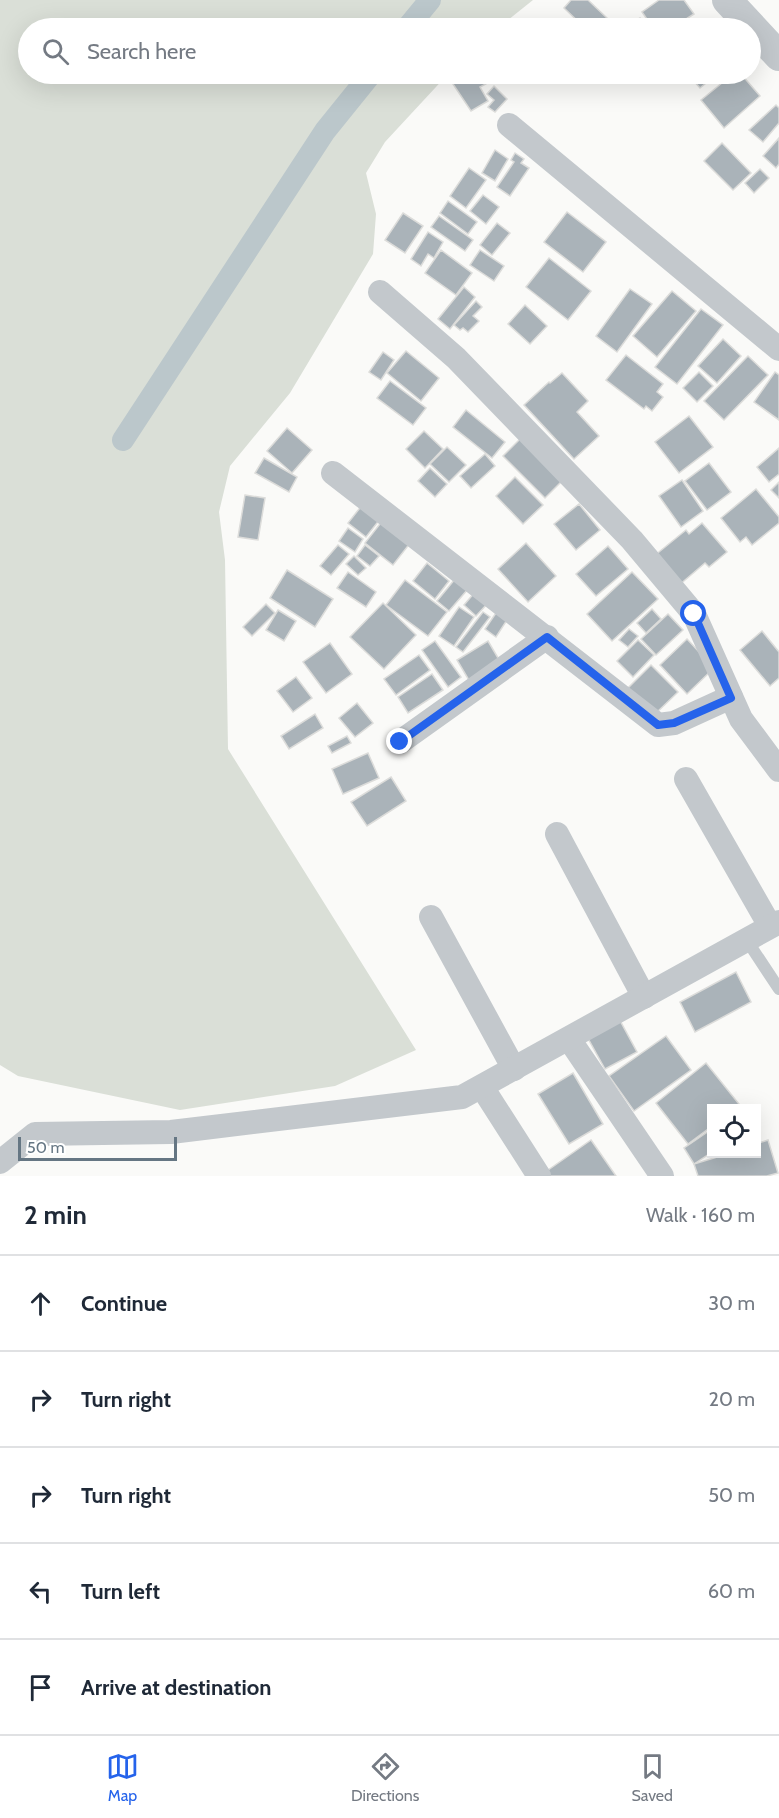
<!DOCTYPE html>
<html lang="en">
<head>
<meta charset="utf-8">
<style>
	body { margin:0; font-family:Cabin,sans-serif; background:#f2f2f3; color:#1f2937 }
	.controls { position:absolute; right:18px; bottom:18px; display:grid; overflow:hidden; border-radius:0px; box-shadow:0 6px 24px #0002 }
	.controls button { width:54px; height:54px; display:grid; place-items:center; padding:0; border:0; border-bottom:2px solid #e0e1e3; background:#fff; color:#1f2937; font:30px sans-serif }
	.scale { position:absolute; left:18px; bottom:15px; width:159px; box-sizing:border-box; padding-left:6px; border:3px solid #657683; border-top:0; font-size:16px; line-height:21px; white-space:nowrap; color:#657683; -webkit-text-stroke:4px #fff; paint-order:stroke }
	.stop { position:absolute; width:18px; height:18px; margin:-14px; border:4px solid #2563eb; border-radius:50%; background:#fff }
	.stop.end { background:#2563eb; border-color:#fff; box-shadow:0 2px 6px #0008 }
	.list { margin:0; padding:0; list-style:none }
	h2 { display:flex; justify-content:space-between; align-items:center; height:78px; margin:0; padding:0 24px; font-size:26px }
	h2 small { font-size:20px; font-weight:400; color:#747a83 }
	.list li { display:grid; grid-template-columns:39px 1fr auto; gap:18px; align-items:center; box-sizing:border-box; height:96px; padding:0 24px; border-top:2px solid #e0e1e3 }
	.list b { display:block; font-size:22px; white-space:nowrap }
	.list em { font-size:20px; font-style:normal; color:#747a83 }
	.icon { flex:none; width:33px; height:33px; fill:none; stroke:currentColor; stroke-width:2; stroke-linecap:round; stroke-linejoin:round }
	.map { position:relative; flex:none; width:779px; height:1176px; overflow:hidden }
	.search { position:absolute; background:#fff; box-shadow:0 6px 24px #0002; left:18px; right:18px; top:18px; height:66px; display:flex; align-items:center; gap:15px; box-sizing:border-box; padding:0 21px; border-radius:33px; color:#747a83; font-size:22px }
	.sheet { height:558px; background:#fff }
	nav { display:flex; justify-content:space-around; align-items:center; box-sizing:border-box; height:84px; border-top:2px solid #e0e1e3; background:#fff; font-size:16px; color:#747a83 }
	nav a { display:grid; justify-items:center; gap:3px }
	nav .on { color:#2563eb }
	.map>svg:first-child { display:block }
	.green { fill:#dadfd7 }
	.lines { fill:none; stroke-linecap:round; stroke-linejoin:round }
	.canal { stroke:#bbc7cb; stroke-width:22 }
	.building { fill:#aab3b9; stroke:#dcdcda; stroke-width:1.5 }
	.service { stroke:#c3c8cc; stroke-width:12 }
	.minor { stroke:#c3c8cc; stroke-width:24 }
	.tertiary { stroke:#c3c8cc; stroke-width:30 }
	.route { stroke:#2563eb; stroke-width:8 }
</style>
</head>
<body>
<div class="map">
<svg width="779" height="1176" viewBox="0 0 779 1176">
	<rect width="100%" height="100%" fill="#fafaf8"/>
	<!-- green -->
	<polygon class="green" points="0,0 533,0 498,28 28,28 28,74 448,74 385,142 366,173 376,214 373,254 290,393 230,466 219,512 225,560 228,749 416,1050 335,1086 180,1110 18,1076 0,1065"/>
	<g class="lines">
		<!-- canal -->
		<g class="canal">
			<polyline points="407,28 430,0"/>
			<polyline points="123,440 325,131 371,74"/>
		</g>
	</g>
	<!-- building -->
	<g class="building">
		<polygon points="571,0 588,0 608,19 600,28 585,28 564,8"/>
		<polygon points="659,0 684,0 694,14 672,28 653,28 642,12"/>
		<polygon points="640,18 646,28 622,28"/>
		<polygon points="465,74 489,74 493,80 480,87 488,101 471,111 451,81"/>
		<polygon points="688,74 717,74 700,88"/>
		<polygon points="733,74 741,74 760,96 724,128 701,100"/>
		<polygon points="494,86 507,99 495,112 488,107 494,100 487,94"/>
		<polygon points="776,105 779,108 779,123 763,142 749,130"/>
		<polygon points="779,138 779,164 776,168 763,156"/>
		<polygon points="722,143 751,173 733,190 704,161"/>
		<polygon points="495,150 508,159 495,181 482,173"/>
		<polygon points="515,153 524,159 521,163 529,168 510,196 497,187 514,162 511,160"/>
		<polygon points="469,168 486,180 466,208 450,196"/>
		<polygon points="760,169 769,178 754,193 745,183"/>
		<polygon points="483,195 499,207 486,224 470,211"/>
		<polygon points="448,201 477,222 468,234 440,213"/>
		<polygon points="567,212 606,242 583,272 544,242"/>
		<polygon points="403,213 423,226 405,253 385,240"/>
		<polygon points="439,216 473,240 465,251 431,227"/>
		<polygon points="497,223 510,233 492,255 480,245"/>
		<polygon points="428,232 443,242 434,258 428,254 421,266 411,259"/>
		<polygon points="441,250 472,273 456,295 425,273"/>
		<polygon points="480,250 504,266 494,281 470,265"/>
		<polygon points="549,258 591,291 568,320 526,287"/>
		<polygon points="464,287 475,297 450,329 438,319"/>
		<polygon points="630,289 652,304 617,352 596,336"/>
		<polygon points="672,291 696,311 657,357 633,336"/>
		<polygon points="476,301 482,307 473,316 479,321 468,332 463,328 460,330 454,325"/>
		<polygon points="525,305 547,326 530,344 508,324"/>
		<polygon points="701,309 723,325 677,384 655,367"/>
		<polygon points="723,339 741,356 717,383 698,366"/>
		<polygon points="406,351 439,378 421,401 387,373"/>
		<polygon points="383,352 394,360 381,380 369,372"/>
		<polygon points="626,355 663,384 657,392 663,397 652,411 646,406 644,409 606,380"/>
		<polygon points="748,356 768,375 724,420 704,401"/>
		<polygon points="699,372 713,386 697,402 683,388"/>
		<polygon points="775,372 779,375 779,420 754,402"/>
		<polygon points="562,373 588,401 577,412 599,436 574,459 524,405 549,382 550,383"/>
		<polygon points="390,381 426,408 413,425 377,398"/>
		<polygon points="466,410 505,442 492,458 453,427"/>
		<polygon points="689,416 713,447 679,473 655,442"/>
		<polygon points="287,428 312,450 292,473 267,451"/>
		<polygon points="424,431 443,449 425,468 406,449"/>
		<polygon points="521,438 563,480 545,498 503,456"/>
		<polygon points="447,447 466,465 449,482 430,464"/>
		<polygon points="779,448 779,474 769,482 757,467"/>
		<polygon points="485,454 495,466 471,488 460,476"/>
		<polygon points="264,458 297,477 289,492 255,473"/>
		<polygon points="709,463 731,492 707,510 685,481"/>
		<polygon points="430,468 447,484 435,497 418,481"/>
		<polygon points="515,477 543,505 523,524 496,496"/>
		<polygon points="682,480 703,511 681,527 659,496"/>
		<polygon points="779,482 779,498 771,490"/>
		<polygon points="756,489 779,517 779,523 752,545 746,537 740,542 721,518"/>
		<polygon points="245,495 265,498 258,540 238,537"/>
		<polygon points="363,504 381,518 366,537 348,523"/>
		<polygon points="579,504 600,530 576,550 554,524"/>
		<polygon points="383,520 411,542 393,565 365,543"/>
		<polygon points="702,523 727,552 709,567 705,563 678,586 654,556 686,530 689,534"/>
		<polygon points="348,528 363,539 355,552 339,541"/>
		<polygon points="526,543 556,576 528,602 498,569"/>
		<polygon points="338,545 349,554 331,575 320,566"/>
		<polygon points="365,545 379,556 370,566 357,556"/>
		<polygon points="608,546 628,569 596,596 576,574"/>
		<polygon points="354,556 366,568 358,575 346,564"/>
		<polygon points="427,563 449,581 435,599 413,581"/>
		<polygon points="287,570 333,599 315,627 270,598"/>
		<polygon points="348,572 376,592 366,607 337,588"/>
		<polygon points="632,572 658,599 612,641 587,614"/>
		<polygon points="455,579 468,589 449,611 437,601"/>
		<polygon points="405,580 447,612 428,636 386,605"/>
		<polygon points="475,592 488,603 476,616 464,605"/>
		<polygon points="383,603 416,635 384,669 350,637"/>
		<polygon points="266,604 275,613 252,636 243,627"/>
		<polygon points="459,607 474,617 454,646 439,636"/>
		<polygon points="652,609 661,619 646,633 637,623"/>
		<polygon points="278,610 296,621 284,641 266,630"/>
		<polygon points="498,610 509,617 496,637 485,629"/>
		<polygon points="483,612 490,617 463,652 456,647"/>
		<polygon points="668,614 683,630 656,655 641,639"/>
		<polygon points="629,629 638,636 628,647 619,640"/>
		<polygon points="762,631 779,652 779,678 770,686 740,650"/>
		<polygon points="687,639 714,668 687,694 660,665"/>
		<polygon points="638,640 654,655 633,677 617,661"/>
		<polygon points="435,641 461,677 448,687 422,650"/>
		<polygon points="488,641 501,663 470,682 457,660"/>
		<polygon points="330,643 352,674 326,693 303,662"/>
		<polygon points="419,655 430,670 396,695 384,679"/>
		<polygon points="651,665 678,692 654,715 627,689"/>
		<polygon points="432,674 443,690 408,713 398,697"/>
		<polygon points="296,677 312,698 293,712 277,691"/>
		<polygon points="357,703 373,723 355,737 339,718"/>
		<polygon points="315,714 323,728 289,749 281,736"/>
		<polygon points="347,736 351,743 332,753 328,746"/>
		<polygon points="368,753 379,778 343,794 332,769"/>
		<polygon points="391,777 406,801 367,826 351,802"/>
		<polygon points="736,972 751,1002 695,1032 680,1002"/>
		<polygon points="617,1015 637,1052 605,1069 585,1033"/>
		<polygon points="666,1036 691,1070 634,1111 609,1076"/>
		<polygon points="706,1063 739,1104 733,1108 712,1108 712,1126 688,1144 656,1103"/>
		<polygon points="573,1073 603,1124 569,1144 538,1094"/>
		<polygon points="712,1129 712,1152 694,1164 684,1148"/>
		<polygon points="591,1140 616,1176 542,1176 541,1175"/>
		<polygon points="768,1140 778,1173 767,1176 698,1176 694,1164 727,1154 756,1154 756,1144"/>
	</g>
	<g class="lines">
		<!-- service -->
		<polyline class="service" points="746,939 779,989"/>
		<!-- minor -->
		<g class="minor">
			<polyline points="509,125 779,349"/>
			<polyline points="380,292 456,358 632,540 694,614 741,719 779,770"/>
			<polyline points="333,473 658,725 674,723 731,697"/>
			<polyline points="400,742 547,637"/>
			<polyline points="686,779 770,926"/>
			<polyline points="557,834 644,997"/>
			<polyline points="431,917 514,1069"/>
			<polyline points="569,1039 662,1176"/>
			<polyline points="482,1087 539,1176"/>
			<polyline points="0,1162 35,1134 171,1132 462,1097 779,922"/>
		</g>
		<!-- tertiary -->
		<polyline class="tertiary" points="727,0 779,56"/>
	</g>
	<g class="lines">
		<!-- route -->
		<polyline class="route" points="400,742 547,637 658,725 674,723 731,698 694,614"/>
	</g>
</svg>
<div class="controls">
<button><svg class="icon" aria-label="locate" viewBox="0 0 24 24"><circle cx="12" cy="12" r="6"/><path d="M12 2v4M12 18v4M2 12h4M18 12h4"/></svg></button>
</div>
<div class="scale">50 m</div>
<div class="stop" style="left:694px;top:614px"></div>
<div class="stop end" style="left:400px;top:742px"></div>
<div class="search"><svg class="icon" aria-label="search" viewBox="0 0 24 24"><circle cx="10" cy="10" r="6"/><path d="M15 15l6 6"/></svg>Search here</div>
</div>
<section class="sheet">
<h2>2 min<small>Walk · 160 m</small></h2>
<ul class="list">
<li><svg class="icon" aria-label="ahead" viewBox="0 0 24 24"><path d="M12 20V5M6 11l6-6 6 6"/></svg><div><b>Continue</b></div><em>30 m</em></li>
<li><svg class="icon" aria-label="right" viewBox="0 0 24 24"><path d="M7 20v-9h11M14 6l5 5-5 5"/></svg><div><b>Turn right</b></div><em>20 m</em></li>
<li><svg class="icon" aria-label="right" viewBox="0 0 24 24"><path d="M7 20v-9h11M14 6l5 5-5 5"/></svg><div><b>Turn right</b></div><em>50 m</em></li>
<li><svg class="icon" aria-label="left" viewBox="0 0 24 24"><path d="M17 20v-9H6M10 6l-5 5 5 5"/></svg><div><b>Turn left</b></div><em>60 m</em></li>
<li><svg class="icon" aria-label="arrive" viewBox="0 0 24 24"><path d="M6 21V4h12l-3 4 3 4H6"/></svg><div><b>Arrive at destination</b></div></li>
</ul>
</section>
<nav>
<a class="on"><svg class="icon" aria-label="map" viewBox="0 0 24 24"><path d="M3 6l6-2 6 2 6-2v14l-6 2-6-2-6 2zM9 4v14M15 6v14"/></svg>Map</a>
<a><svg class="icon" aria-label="directions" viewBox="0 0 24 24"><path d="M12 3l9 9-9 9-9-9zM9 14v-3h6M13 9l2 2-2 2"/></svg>Directions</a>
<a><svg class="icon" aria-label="saved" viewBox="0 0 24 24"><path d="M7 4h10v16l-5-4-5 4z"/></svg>Saved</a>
</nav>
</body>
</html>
